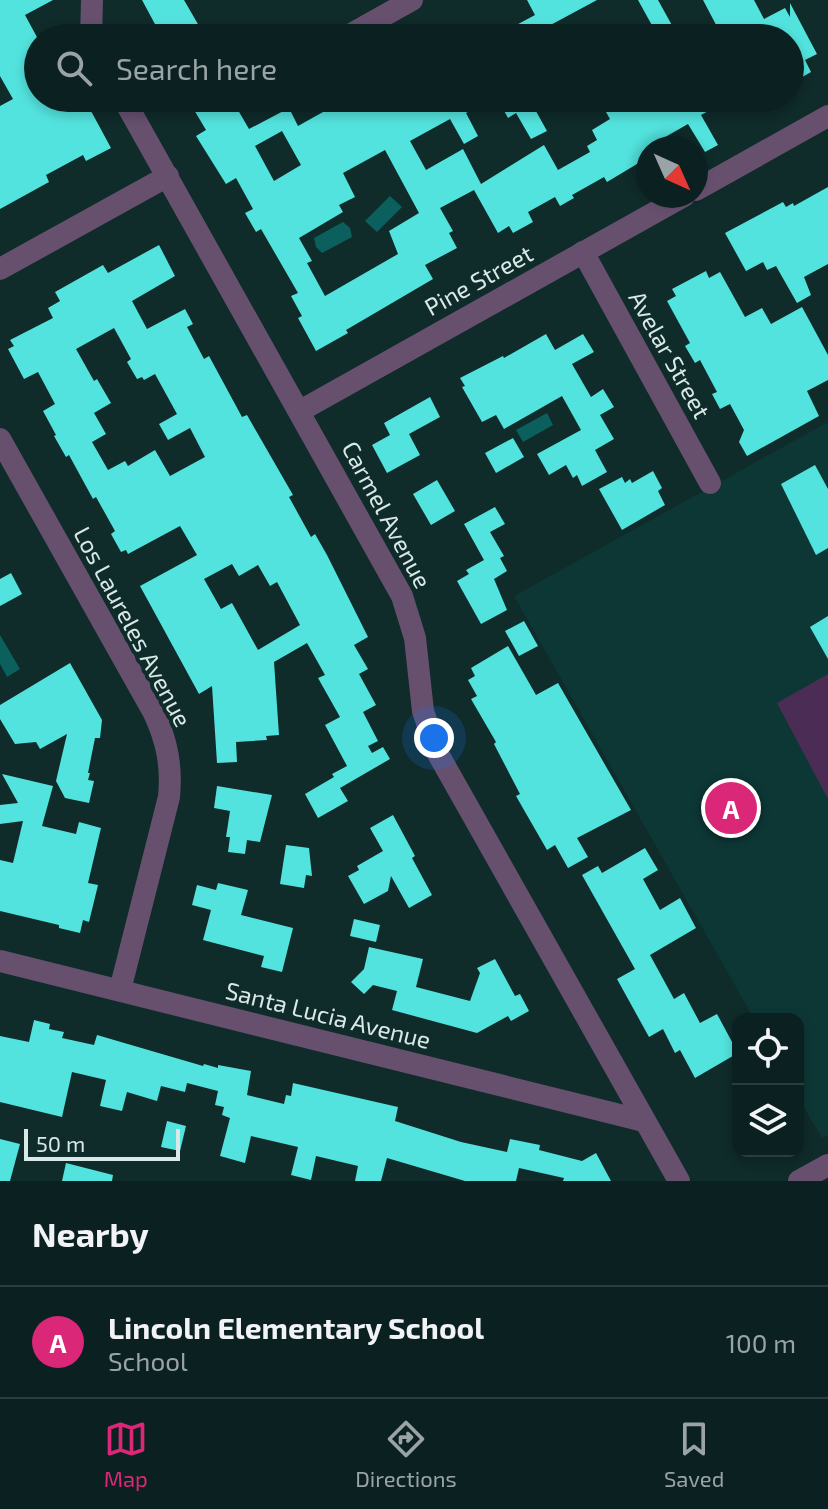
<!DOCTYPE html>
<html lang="en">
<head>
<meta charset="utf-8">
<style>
	body { margin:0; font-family:"Exo 2",sans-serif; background:#192d2d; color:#f1f3f6 }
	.controls { position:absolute; right:24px; bottom:24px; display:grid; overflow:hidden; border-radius:16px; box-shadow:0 4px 12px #0003 }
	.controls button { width:72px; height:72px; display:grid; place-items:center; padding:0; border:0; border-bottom:2px solid #2b3e3e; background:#0b2020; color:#f1f3f6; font:40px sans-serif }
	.compass { position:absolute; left:636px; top:136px; width:72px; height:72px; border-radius:50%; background:#0b2020; box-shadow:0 4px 12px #0003; rotate:135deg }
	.scale { position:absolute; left:24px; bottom:20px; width:156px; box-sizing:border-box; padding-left:8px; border:4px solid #d9e9e8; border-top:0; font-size:22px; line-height:28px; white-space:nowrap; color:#d9e9e8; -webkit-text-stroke:6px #0f2b2a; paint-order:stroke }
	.you { position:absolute; left:434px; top:738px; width:28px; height:28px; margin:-20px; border:6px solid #fff; border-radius:50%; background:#1a73e8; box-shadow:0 0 0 12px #1a73e833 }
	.badge { display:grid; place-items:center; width:52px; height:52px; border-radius:50%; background:#db2777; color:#fff; font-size:26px; font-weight:700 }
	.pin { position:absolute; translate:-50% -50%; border:4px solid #fff; box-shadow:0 2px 8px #0006 }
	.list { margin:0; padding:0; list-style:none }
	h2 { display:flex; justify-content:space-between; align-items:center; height:104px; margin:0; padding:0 32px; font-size:34px }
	h2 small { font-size:26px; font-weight:400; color:#9aa3a5 }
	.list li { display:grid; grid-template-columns:52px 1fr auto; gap:24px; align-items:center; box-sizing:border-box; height:112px; padding:0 32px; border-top:2px solid #2b3e3e }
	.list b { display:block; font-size:30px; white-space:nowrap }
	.list p { margin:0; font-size:26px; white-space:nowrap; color:#9aa3a5 }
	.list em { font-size:26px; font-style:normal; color:#9aa3a5 }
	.icon { flex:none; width:44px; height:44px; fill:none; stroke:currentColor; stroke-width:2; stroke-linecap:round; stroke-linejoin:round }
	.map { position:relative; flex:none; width:828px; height:1181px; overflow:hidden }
	.search { position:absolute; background:#0b2020; box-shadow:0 4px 12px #0003; left:24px; right:24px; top:24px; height:88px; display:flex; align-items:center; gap:20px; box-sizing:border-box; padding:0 28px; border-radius:44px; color:#9aa3a5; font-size:30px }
	.sheet { height:216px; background:#0b2020 }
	nav { display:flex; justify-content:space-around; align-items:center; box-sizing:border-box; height:112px; border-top:2px solid #2b3e3e; background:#0b2020; font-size:22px; color:#9aa3a5 }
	nav a { display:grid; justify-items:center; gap:4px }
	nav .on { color:#db2777 }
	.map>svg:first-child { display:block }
	.built { fill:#0d3735 }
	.green { fill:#4b2c55 }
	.water { fill:#0b605e }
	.building { fill:#53e3de; fill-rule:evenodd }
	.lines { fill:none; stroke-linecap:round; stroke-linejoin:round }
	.minor { stroke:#66506e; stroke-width:22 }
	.labels { text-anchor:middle; stroke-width:8; stroke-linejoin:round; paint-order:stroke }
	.street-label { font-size:24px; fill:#d9e9e8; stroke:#0f2b2a }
</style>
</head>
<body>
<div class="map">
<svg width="828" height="1181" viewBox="0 0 828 1181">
	<rect width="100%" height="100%" fill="#0f2b2a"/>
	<!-- built -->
	<polygon class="built" points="828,422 828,1135 822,1138 798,1097 798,1019 754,1019 514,596"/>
	<!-- green -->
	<polygon class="green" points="828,674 828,797 827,797 777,703"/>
	<!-- water -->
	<g class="water">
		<polygon points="390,196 402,207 377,232 365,221"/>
		<polygon points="343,222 350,228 352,237 322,253 316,247 314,238"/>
		<polygon points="547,413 553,425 523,442 516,430"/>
		<polygon points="0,635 20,669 7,677 0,664"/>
	</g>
	<!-- building -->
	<g class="building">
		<polygon points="0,0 53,0 25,15 38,39 38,98 84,98 111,148 86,161 83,155 46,175 49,182 0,209 0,106 13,99 0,76"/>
		<polygon points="142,0 184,0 206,38 136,38 156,26"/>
		<polygon points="527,0 597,0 545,28 547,31 534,38 492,38 535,15"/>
		<polygon points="638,0 658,0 679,38 659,38"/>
		<polygon points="703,0 754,0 764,19 785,8 790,17 790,3 817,54 805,60 811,72 790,84 790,38 755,38 749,26 723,38"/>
		<path d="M187,98h44l18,31 40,-21 9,18 50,-28h145l-27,15 12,23 -14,8 -14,-25 -40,22 16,29 37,-21 18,35 63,-39 14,25 32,-18 -3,-6 10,-6 -5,-10 18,-11 -12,-21h134l-31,17 17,30 -13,7 -17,-28 -28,16 5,8h-17v34l-11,-18 -30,18 -3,-5 -32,18 2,3 -14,8 -5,-9 -27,15 5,10 -20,11 -4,-7 -11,7 -24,-43 -34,18 13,23 -4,2 8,15 -32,17 8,14 -87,51 2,3 -32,18 -18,-33 4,-2 -11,-20 7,-3 -37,-64 -5,3 -11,-19 8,-4 -17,-31 -10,6 -30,-48 10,-6zM282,131l19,34 -27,16 -19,-35zM385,150l34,63 -30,18 9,23 -73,42 -18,-33 5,-2 -13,-23 44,-26 -4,-7 16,-8 -12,-24z"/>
		<polygon points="497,98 543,98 532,104 547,131 531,139 516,113 508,118"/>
		<polygon points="828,187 828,264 804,277 811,295 797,303 776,266 767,270 763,262 746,271 725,233 783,202 786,207 793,203 794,206"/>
		<path d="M159,245l16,31 -43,25 15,28 38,-20 8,15 -6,3 17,32 5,-3 33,61 5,-2 46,80 -4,2 22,40 4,-3 12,21 41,82 -14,8 14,24 -9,5 17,31 -13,7 15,29 -10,5 4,7 11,-6 7,12 -50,29 8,13 -30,17 -13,-24 29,-17 -2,-3 15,-8 -22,-41 15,-8 -22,-39 7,-3 -18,-32 -33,19 5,73 -13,1 1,4 -31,2 1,20 -20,1 -5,-77 -13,8 -59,-108 57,-31 -17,-29 -52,28 -2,-4 -5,2 -10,-18 4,-3 -19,-34 -3,2 -24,-44 -3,2 -12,-21 2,-1 -13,-24 12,-7 -17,-32 -14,7 -16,-30 6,-3 -4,-6 43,-22 -5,-10 12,-7 -5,-9 48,-27 5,8zM114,328l17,31 -4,3 10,17 5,-2 2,3 11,-6 22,40 -18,10 9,16 22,-12 15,29 -35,19 -15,-26 -27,16 -3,-5 -17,9 -16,-28 14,-8 -12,-21 17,-10 -14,-24 -3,2 -18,-32zM232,564l7,12 19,-11 12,21 7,-4 23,43 -42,25 -26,-47 -11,6 -17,-30z"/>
		<polygon points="706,271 709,278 720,272 745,317 762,308 771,324 802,307 828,355 828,380 807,391 819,416 747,456 739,442 744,430 730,404 720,409 712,394 717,392 700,360 695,363 685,346 690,343 667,301 676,296 672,289"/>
		<polygon points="546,334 555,350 583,334 594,352 572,364 591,397 603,389 614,407 600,415 614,439 595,450 607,472 582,486 577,475 573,478 566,465 549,475 537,454 581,430 562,396 504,429 496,415 482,422 462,387 465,386 460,378 503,356 504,358"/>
		<polygon points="430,397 440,417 409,434 420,455 387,473 372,445 390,435 384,423"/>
		<polygon points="513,438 524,457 496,473 485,453"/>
		<polygon points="815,465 828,489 828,548 816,555 781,484"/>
		<polygon points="653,471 662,488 658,491 665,505 622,530 599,489 622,477 625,483 630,479 632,483"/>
		<polygon points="437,480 455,511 431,525 413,494"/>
		<polygon points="495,507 505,524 490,532 504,556 500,558 507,571 494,579 507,610 481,624 457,581 469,574 466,570 484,560 464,524"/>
		<polygon points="11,573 22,594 0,606 0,579"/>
		<polygon points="828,616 828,659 810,627"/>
		<polygon points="524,621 538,646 519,656 505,631"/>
		<polygon points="508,646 536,695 558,683 631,810 577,838 588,857 568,868 555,845 547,850 524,810 516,796 520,794 494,744 496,742 471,699 477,696 468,680 475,676 471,668"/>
		<polygon points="70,663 102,720 100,738 95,738 88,773 90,773 88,780 94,781 89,803 65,798 56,781 67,734 40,749 36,742 15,744 0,719 0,705"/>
		<polygon points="2,774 53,786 42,826 76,834 79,822 101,828 88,883 98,885 89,922 83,920 80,933 59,928 59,925 0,911 0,860 13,863 23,821 0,824 0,805 18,803"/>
		<polygon points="217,786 272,795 260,842 247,840 245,854 228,852 230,837 226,837 230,811 214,808"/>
		<polygon points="393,815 415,856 412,858 432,895 409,908 391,876 388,891 364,904 348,876 359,870 357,866 383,851 370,828"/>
		<polygon points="286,845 309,848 312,876 306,875 304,888 280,884"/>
		<polygon points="645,848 658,870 643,879 660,910 680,898 696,928 650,955 674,999 684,993 700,1023 717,1014 738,1053 695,1078 680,1050 675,1053 663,1029 649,1037 617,979 635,969 582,875 598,866 602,873"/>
		<polygon points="218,883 248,890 241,915 293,928 282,972 261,967 264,956 203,940 211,910 192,905 197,885 216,890"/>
		<polygon points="354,919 380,925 376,942 350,936"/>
		<polygon points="369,947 423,959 416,987 470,1001 480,973 477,968 495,959 515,996 520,994 529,1011 511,1021 508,1016 477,1033 392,1010 397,991 373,985 364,994 351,982 364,969"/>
		<polygon points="34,1020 50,1024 49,1029 64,1032 62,1038 94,1045 97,1035 203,1066 204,1064 218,1068 218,1065 251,1071 247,1095 284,1104 286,1095 291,1096 293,1083 398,1107 395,1121 461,1142 507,1152 510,1139 540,1145 539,1150 582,1161 596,1153 611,1181 563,1181 564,1178 519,1168 516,1181 465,1181 387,1158 381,1181 355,1181 358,1166 316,1156 311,1180 291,1175 298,1147 251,1136 245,1163 220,1156 230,1118 222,1115 224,1107 215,1105 218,1091 187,1083 185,1092 161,1086 157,1101 127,1092 122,1111 100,1106 106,1080 72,1072 62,1117 0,1102 0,1036 29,1042"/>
		<polygon points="167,1121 186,1126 180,1151 161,1147"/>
		<polygon points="0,1139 20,1144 10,1181 0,1181"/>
		<polygon points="66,1163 113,1175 112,1181 62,1181"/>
	</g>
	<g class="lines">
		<!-- minor -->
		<g class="minor">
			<polyline points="91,38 92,0"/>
			<polyline points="344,38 412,0"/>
			<polyline points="123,98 402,596 415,638 423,711 437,752 679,1181"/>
			<polyline points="696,190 828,116"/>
			<polyline points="583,252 710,483"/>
			<polyline points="0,269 168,176"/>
			<polyline points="300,411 684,196"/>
			<path d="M0,439l154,274c13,28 18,53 15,84l-49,193"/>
			<polyline points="0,961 644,1121"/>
			<polyline points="799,1181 828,1165"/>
		</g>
	</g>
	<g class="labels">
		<!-- street labels -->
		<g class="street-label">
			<text transform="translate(479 281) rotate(-29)" y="8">Pine Street</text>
			<text transform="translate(669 355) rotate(61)" y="8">Avelar Street</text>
			<text transform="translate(386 515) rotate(62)" y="8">Carmel Avenue</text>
			<text transform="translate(132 627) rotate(62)" y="8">Los Laureles Avenue</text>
			<text transform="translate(328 1016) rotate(14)" y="8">Santa Lucia Avenue</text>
		</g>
	</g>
</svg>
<div class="controls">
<button><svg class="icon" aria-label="locate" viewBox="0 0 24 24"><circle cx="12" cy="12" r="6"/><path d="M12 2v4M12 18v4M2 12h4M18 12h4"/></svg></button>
<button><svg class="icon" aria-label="layers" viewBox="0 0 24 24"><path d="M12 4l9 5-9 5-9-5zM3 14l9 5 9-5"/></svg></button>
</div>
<svg class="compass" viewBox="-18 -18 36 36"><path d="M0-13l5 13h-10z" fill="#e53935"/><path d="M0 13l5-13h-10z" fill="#9aa3a5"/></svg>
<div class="scale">50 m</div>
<div class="you"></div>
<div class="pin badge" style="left:731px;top:808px">A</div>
<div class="search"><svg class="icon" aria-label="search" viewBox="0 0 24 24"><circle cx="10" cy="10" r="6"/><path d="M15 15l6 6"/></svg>Search here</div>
</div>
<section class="sheet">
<h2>Nearby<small></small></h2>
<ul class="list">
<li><span class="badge">A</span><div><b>Lincoln Elementary School</b><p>School</p></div><em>100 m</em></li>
</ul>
</section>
<nav>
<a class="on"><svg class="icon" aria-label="map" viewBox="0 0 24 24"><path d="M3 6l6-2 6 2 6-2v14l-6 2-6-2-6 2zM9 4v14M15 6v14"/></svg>Map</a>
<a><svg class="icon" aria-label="directions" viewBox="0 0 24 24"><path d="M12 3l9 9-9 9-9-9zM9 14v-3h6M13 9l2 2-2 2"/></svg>Directions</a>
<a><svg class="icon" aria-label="saved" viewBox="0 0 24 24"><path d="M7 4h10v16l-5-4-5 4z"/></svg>Saved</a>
</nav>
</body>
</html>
